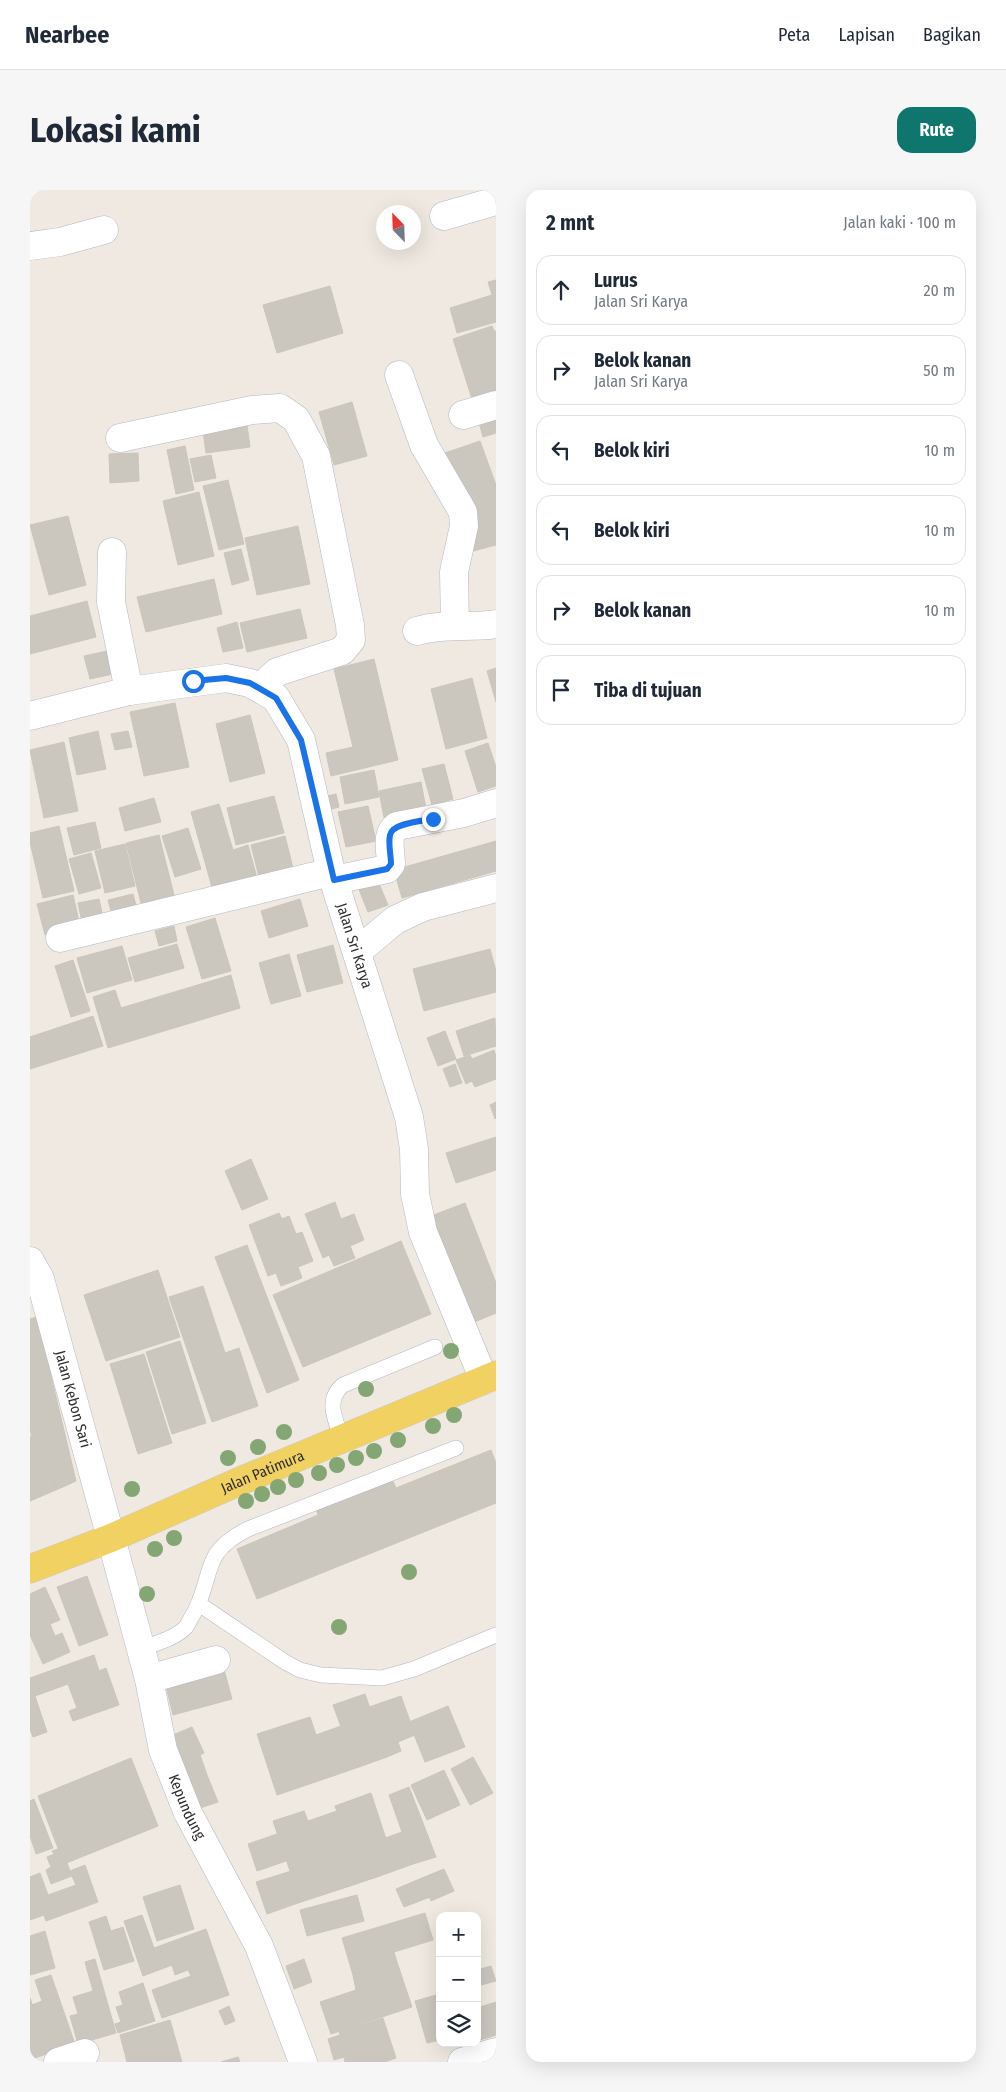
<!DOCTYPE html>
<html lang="id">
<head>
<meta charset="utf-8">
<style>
	body { margin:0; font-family:"Fira Sans Condensed",sans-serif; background:#f6f6f7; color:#1f2937 }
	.controls { position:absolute; right:15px; bottom:15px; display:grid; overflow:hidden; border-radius:10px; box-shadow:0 5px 20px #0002 }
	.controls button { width:45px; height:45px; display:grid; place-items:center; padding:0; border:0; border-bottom:1px solid #e0e1e3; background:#fff; color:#1f2937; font:25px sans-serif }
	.compass { position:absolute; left:346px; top:15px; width:45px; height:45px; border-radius:50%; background:#fff; box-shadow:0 5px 20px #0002; rotate:337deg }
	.stop { position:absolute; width:15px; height:15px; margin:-11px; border:4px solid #1a73e8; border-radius:50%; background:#fff }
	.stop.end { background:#1a73e8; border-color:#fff; box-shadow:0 1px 5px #0008 }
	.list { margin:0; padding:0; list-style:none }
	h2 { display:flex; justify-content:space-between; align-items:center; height:65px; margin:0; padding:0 20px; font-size:21px }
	h2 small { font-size:16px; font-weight:400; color:#747a83 }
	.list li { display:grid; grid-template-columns:32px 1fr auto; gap:15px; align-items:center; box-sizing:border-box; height:70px; margin:0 10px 10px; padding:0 10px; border:1px solid #e0e1e3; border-radius:15px }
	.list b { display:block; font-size:19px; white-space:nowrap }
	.list p { margin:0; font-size:16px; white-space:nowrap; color:#747a83 }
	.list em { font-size:16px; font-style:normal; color:#747a83 }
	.icon { flex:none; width:28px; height:28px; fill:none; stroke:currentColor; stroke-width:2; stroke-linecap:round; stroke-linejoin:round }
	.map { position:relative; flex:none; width:466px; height:1872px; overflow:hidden; border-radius:15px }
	header { display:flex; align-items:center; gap:30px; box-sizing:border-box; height:70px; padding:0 25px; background:#fff; border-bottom:1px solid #e0e1e3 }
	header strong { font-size:24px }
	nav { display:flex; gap:28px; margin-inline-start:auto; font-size:18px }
	.intro { display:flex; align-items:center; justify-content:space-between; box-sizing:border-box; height:120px; padding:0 30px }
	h1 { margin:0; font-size:35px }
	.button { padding:12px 22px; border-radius:15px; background:#0f766e; color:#fff; font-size:18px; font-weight:700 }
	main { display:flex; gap:30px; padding:0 30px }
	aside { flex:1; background:#fff; border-radius:15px; box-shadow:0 5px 20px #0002 }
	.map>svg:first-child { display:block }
	.building { fill:#cbc7bf; stroke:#cbc5ba }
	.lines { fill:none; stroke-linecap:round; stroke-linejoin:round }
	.lane-casing { stroke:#b4b7c1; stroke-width:16 }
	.street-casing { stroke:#b4b7c1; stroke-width:29 }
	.secondary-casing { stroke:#b4b7c1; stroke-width:29 }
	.primary-casing { stroke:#c9c9c9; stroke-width:29 }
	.lane { stroke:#fff; stroke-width:15 }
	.street { stroke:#fff; stroke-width:28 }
	.secondary { stroke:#fff; stroke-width:28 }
	.primary { stroke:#f2d163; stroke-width:28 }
	.tree { fill:#84a574 }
	.route { stroke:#1a73e8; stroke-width:6 }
	.labels { text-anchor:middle; stroke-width:4; stroke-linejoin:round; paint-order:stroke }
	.street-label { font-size:15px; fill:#2e2e2e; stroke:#fff }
</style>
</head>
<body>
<header>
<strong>Nearbee</strong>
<nav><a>Peta</a><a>Lapisan</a><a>Bagikan</a></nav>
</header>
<div class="intro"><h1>Lokasi kami</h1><a class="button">Rute</a></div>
<main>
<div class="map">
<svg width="466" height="1872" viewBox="0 0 466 1872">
	<rect width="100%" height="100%" fill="#efe9e1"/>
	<!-- building -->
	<g class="building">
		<polygon points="466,90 466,132 427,143 420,118 462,105 458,92"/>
		<polygon points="300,96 313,143 247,163 233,115"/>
		<polygon points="462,136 464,141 466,141 466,204 443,212 423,149"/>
		<polygon points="322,212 337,266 304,275 289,222"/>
		<polygon points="466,223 466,243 453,247 448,228"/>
		<polygon points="217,235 220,257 176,263 173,241"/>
		<polygon points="450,251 466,295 466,355 432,364 412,264"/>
		<polygon points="155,256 164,300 146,304 137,260"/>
		<polygon points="108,263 109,291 80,293 79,264"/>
		<polygon points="181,265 186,288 165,292 160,269"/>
		<polygon points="198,290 214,354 189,360 173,296"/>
		<polygon points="169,302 184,366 148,375 133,311"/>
		<polygon points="38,326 56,395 19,405 0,335"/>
		<polygon points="268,336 280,394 227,405 215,348"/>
		<polygon points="211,359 219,390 202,395 194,363"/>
		<polygon points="184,389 192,424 116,442 107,407"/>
		<polygon points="57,411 66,447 0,464 0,426"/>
		<polygon points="270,419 277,448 217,462 210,433"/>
		<polygon points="207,432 213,458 193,462 187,438"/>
		<polygon points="77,461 83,484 60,489 54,466"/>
		<polygon points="344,469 368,570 301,586 296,563 323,557 304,479"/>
		<polygon points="466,478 466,512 457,481"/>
		<polygon points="442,488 457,548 416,559 401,499"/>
		<polygon points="145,513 159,577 114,586 100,522"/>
		<polygon points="220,525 235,583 200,592 186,534"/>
		<polygon points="68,541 76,579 47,585 39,548"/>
		<polygon points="98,541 102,557 85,560 81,544"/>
		<polygon points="34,552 48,621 14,628 0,560"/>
		<polygon points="458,553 466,577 466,596 448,602 435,561"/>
		<polygon points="414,574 423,609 402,615 392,579"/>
		<polygon points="344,580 349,607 315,614 310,587"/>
		<polygon points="391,592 396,619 354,628 349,601"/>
		<polygon points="306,604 309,617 297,620 294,607"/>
		<polygon points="244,606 254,643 206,655 197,618"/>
		<polygon points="124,608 131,632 95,641 89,618"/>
		<polygon points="189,614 203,660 218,655 227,688 183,701 161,622"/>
		<polygon points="338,616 346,651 316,657 308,622"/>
		<polygon points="65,632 71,658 44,665 37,638"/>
		<polygon points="29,636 44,701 13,708 0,652 0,643"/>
		<polygon points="158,638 171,679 145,687 132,646"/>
		<polygon points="129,645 144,705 111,713 96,653"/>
		<polygon points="255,646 263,678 229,687 221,655"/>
		<polygon points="466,651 466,681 372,708 364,680"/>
		<polygon points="95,654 105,696 75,703 65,661"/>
		<polygon points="61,663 71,698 49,704 39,669"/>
		<polygon points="345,684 358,715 338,722 326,692"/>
		<polygon points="103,704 108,723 83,729 78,710"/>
		<polygon points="43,705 50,736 15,745 7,714"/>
		<polygon points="69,709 74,732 53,737 48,713"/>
		<polygon points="270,709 278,736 239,748 231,721"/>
		<polygon points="185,728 201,781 172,789 156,737"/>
		<polygon points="144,736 147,751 129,756 125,741"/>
		<polygon points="147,754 154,778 105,792 98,768"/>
		<polygon points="303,755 313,793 277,802 267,765"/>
		<polygon points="92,756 102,790 57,803 47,768"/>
		<polygon points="460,759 466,781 466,802 394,821 383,779"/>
		<polygon points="259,764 271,806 241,814 229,773"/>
		<polygon points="43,770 60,821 41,827 25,776"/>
		<polygon points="201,785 210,818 78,858 63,807 85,800 91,818"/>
		<polygon points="63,826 73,856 0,879 0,847"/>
		<polygon points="465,828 466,856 434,866 426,841"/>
		<polygon points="415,841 426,869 408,876 397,848"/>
		<polygon points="464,860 466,866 466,889 445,897 442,891 436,894 426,870 440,865 442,869"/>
		<polygon points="425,874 432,893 420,897 413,879"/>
		<polygon points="466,912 466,928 465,929 460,915"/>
		<polygon points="466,947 466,980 426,993 416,963"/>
		<polygon points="221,969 238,1009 212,1020 195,981"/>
		<polygon points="305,1012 311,1029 324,1024 334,1050 320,1056 325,1068 304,1076 299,1065 293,1068 275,1024"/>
		<polygon points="435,1013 466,1093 466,1123 442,1133 401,1026"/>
		<polygon points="249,1023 252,1029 259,1026 266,1044 272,1042 283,1071 268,1077 272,1088 251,1096 246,1083 238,1086 219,1035"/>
		<polygon points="371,1051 401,1124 273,1177 243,1105"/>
		<polygon points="217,1055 269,1190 237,1203 185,1067"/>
		<polygon points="128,1080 150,1147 76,1171 54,1105"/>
		<polygon points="173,1096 195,1163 209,1158 228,1216 182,1232 139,1107"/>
		<polygon points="7,1127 46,1291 26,1300 14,1241 2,1247 0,1239 0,1129"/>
		<polygon points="150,1151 176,1233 142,1244 116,1162"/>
		<polygon points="114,1164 142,1253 108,1264 80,1174"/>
		<polygon points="14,1241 26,1300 0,1311 0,1247"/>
		<polygon points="461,1260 466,1273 466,1313 227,1409 207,1359 288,1325 286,1318 361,1287 366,1298"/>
		<polygon points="57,1386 78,1445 49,1456 27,1397"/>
		<polygon points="15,1397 30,1430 20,1434 25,1446 32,1443 40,1462 13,1474 0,1445 0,1404"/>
		<polygon points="64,1465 69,1481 76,1478 89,1515 43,1531 39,1521 47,1518 38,1494 5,1506 17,1542 3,1547 0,1539 0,1488"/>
		<polygon points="192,1472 202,1509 143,1525 134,1488"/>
		<polygon points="335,1504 357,1567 326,1578 303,1515"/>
		<polygon points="371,1506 385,1545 368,1552 371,1561 357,1567 339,1517"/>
		<polygon points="418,1516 435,1557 395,1572 379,1532"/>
		<polygon points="280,1527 300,1587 247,1605 227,1544"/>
		<polygon points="311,1536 326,1578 300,1587 286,1545"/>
		<polygon points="162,1537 174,1563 149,1575 138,1547"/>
		<polygon points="170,1565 177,1585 160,1592 153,1572"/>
		<polygon points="443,1567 463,1603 440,1615 421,1579"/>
		<polygon points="101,1568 128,1636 34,1674 8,1606"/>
		<polygon points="414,1580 430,1615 397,1630 381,1595"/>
		<polygon points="177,1585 188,1612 170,1618 160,1592"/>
		<polygon points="379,1597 393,1633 372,1642 359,1605"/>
		<polygon points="341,1603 356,1649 320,1661 305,1616"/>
		<polygon points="4,1609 23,1658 6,1664 0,1646 0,1611"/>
		<polygon points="274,1621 278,1631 307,1621 320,1661 260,1681 243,1631"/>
		<polygon points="393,1633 406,1667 383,1674 372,1642"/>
		<polygon points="372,1642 383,1674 347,1687 336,1655"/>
		<polygon points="247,1644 256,1671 227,1681 218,1654"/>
		<polygon points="336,1655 347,1687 311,1699 300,1668"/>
		<polygon points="28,1659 34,1674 37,1673 42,1686 21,1694 16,1680 21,1677 17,1667 24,1664 22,1661"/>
		<polygon points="300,1668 311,1699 268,1713 258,1682"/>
		<polygon points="55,1675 68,1712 16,1731 0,1687 10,1683 18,1705 46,1695 40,1681"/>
		<polygon points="414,1679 424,1701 401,1711 392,1688"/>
		<polygon points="258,1682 268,1713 237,1724 226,1692"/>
		<polygon points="0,1686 14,1725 0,1730"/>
		<polygon points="392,1688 400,1707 374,1717 366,1699"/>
		<polygon points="150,1695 164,1739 127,1751 113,1707"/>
		<polygon points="327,1705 334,1731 277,1746 270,1720"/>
		<polygon points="395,1723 403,1750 364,1762 367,1772 323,1785 312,1748"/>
		<polygon points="112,1725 124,1758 176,1739 199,1805 132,1828 122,1800 161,1786 158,1780 145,1785 142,1775 113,1786 94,1731"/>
		<polygon points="76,1726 81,1741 93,1737 104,1771 74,1780 59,1732"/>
		<polygon points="15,1741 25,1778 0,1785 0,1746"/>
		<polygon points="65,1769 86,1843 48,1854 40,1826 48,1824 43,1807 63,1801 55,1772"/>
		<polygon points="274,1769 282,1792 264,1799 256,1776"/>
		<polygon points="367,1772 382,1817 301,1844 290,1812 326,1800 323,1785"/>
		<polygon points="461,1776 466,1791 451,1795 447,1780"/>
		<polygon points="21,1785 28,1805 12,1811 5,1790"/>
		<polygon points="113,1793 125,1831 88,1843 85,1834 91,1832 86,1817 93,1815 89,1802"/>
		<polygon points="410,1804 410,1850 397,1853 385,1811"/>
		<polygon points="28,1805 45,1854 2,1869 0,1864 0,1828 6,1826 2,1815"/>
		<polygon points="0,1808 6,1826 0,1828"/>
		<polygon points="466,1812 466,1845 447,1851 447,1831 453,1829 450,1817"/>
		<polygon points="199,1816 205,1831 195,1835 189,1821"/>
		<polygon points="450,1817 453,1829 447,1831 447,1818"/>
		<polygon points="353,1828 366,1868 355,1872 315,1872 314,1867 304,1870 298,1849 310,1845 309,1842"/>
		<polygon points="140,1830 152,1872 97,1872 90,1845"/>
		<polygon points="208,1867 210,1872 191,1872"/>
	</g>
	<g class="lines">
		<!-- lane casing -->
		<g class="lane-casing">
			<g id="lane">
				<path d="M312,1249c-7,-20 -17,-39 1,-54l92,-38"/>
				<polyline points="169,1414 255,1472 270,1480 291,1485 352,1488 384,1479 466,1445"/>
				<path d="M111,1459c15,-6 35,-11 45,-22 3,-4 5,-10 8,-14 21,-40 6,-60 54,-84l208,-81"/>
			</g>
		</g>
		<!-- street casing -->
		<g class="street-casing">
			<g id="street">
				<polyline points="414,26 466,11"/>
				<polyline points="0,56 30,52 74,40"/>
				<polyline points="369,185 394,255 433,322 434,336 424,382 425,436"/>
				<polyline points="433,225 466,215"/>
				<polyline points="90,248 222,220 250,218 266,229 286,266 320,435 321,450 312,461 247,482 230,498"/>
				<polyline points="82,362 81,412 99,501"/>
				<path d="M387,441c26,-8 53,-3 79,-7"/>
				<path id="s1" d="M0,526l99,-25 97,-13 24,5 26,15 25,42 30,132 78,245 5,32 1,45 8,38 61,148"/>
				<path d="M304,690l53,-11 4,-5c0,-13 -6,-30 6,-38l67,-13 32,-10"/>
				<polyline points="30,748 301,682"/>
				<polyline points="327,762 365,730 393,717 466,698"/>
				<path id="s2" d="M0,1071l10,18 71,259"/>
				<polyline points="119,1489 186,1470"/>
				<polyline points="28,1872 55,1863"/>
				<polyline points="432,1872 466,1862"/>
			</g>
		</g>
		<!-- secondary casing -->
		<g class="secondary-casing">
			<g id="secondary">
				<path id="s3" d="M81,1348l38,141 14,71 25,63 71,133 44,116"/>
			</g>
		</g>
		<!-- primary casing -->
		<g class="primary-casing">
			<g id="primary">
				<path id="s4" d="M0,1379l81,-31 127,-56 258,-107"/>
			</g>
		</g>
		<!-- lane -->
		<use href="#lane" class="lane"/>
		<!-- street -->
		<use href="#street" class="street"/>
		<!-- secondary -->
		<use href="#secondary" class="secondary"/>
		<!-- primary -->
		<use href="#primary" class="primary"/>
	</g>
	<!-- trees -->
	<g class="tree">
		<circle cx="421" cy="1161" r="8"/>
		<circle cx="336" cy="1199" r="8"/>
		<circle cx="424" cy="1225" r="8"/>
		<circle cx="403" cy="1236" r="8"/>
		<circle cx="254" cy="1242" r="8"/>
		<circle cx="368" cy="1250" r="8"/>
		<circle cx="228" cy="1257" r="8"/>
		<circle cx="344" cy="1261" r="8"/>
		<circle cx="198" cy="1268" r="8"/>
		<circle cx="326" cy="1268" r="8"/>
		<circle cx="307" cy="1275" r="8"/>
		<circle cx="289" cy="1283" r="8"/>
		<circle cx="266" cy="1290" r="8"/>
		<circle cx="248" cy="1297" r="8"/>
		<circle cx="102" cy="1299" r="8"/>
		<circle cx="232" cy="1304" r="8"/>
		<circle cx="216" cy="1311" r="8"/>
		<circle cx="144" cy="1348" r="8"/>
		<circle cx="125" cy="1359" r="8"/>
		<circle cx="379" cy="1382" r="8"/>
		<circle cx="117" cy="1404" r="8"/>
		<circle cx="309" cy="1437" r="8"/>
	</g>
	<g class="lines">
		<!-- route -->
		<path class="route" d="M163,491l33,-3 24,5 26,15 25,42 33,140 53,-11 4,-5c0,-9 -3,-20 -1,-29 2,-12 32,-14 43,-16"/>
	</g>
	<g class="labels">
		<!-- street labels -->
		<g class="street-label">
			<text dy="5" stroke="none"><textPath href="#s1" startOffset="516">Jalan Sri Karya</textPath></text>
			<text dy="5" stroke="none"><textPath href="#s2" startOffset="145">Jalan Kebon Sari</textPath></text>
			<text dy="5" stroke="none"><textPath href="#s4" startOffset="252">Jalan Patimura</textPath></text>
			<text dy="5" stroke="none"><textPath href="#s3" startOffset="280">Kepundung</textPath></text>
		</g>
	</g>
</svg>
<div class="controls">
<button>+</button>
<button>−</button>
<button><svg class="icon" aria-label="layers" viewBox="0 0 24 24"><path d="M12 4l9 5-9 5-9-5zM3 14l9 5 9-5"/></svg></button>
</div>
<svg class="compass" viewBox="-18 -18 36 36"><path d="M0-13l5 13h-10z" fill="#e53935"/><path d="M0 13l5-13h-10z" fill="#747a83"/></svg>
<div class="stop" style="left:163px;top:491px"></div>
<div class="stop end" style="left:403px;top:629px"></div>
</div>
<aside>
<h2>2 mnt<small>Jalan kaki · 100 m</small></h2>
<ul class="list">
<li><svg class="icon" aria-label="ahead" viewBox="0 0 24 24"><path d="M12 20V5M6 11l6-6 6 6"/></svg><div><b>Lurus</b><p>Jalan Sri Karya</p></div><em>20 m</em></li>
<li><svg class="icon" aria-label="right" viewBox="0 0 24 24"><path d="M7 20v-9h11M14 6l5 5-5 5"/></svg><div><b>Belok kanan</b><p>Jalan Sri Karya</p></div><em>50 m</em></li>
<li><svg class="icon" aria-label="left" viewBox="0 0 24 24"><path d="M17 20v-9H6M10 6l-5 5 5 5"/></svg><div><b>Belok kiri</b></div><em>10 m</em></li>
<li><svg class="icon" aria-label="left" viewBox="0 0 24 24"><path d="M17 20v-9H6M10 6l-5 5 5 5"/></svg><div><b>Belok kiri</b></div><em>10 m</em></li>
<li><svg class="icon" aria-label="right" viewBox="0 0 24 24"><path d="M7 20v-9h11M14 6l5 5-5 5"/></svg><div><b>Belok kanan</b></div><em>10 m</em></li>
<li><svg class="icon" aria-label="arrive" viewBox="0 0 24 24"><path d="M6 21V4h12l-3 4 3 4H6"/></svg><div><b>Tiba di tujuan</b></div></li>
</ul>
</aside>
</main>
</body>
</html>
